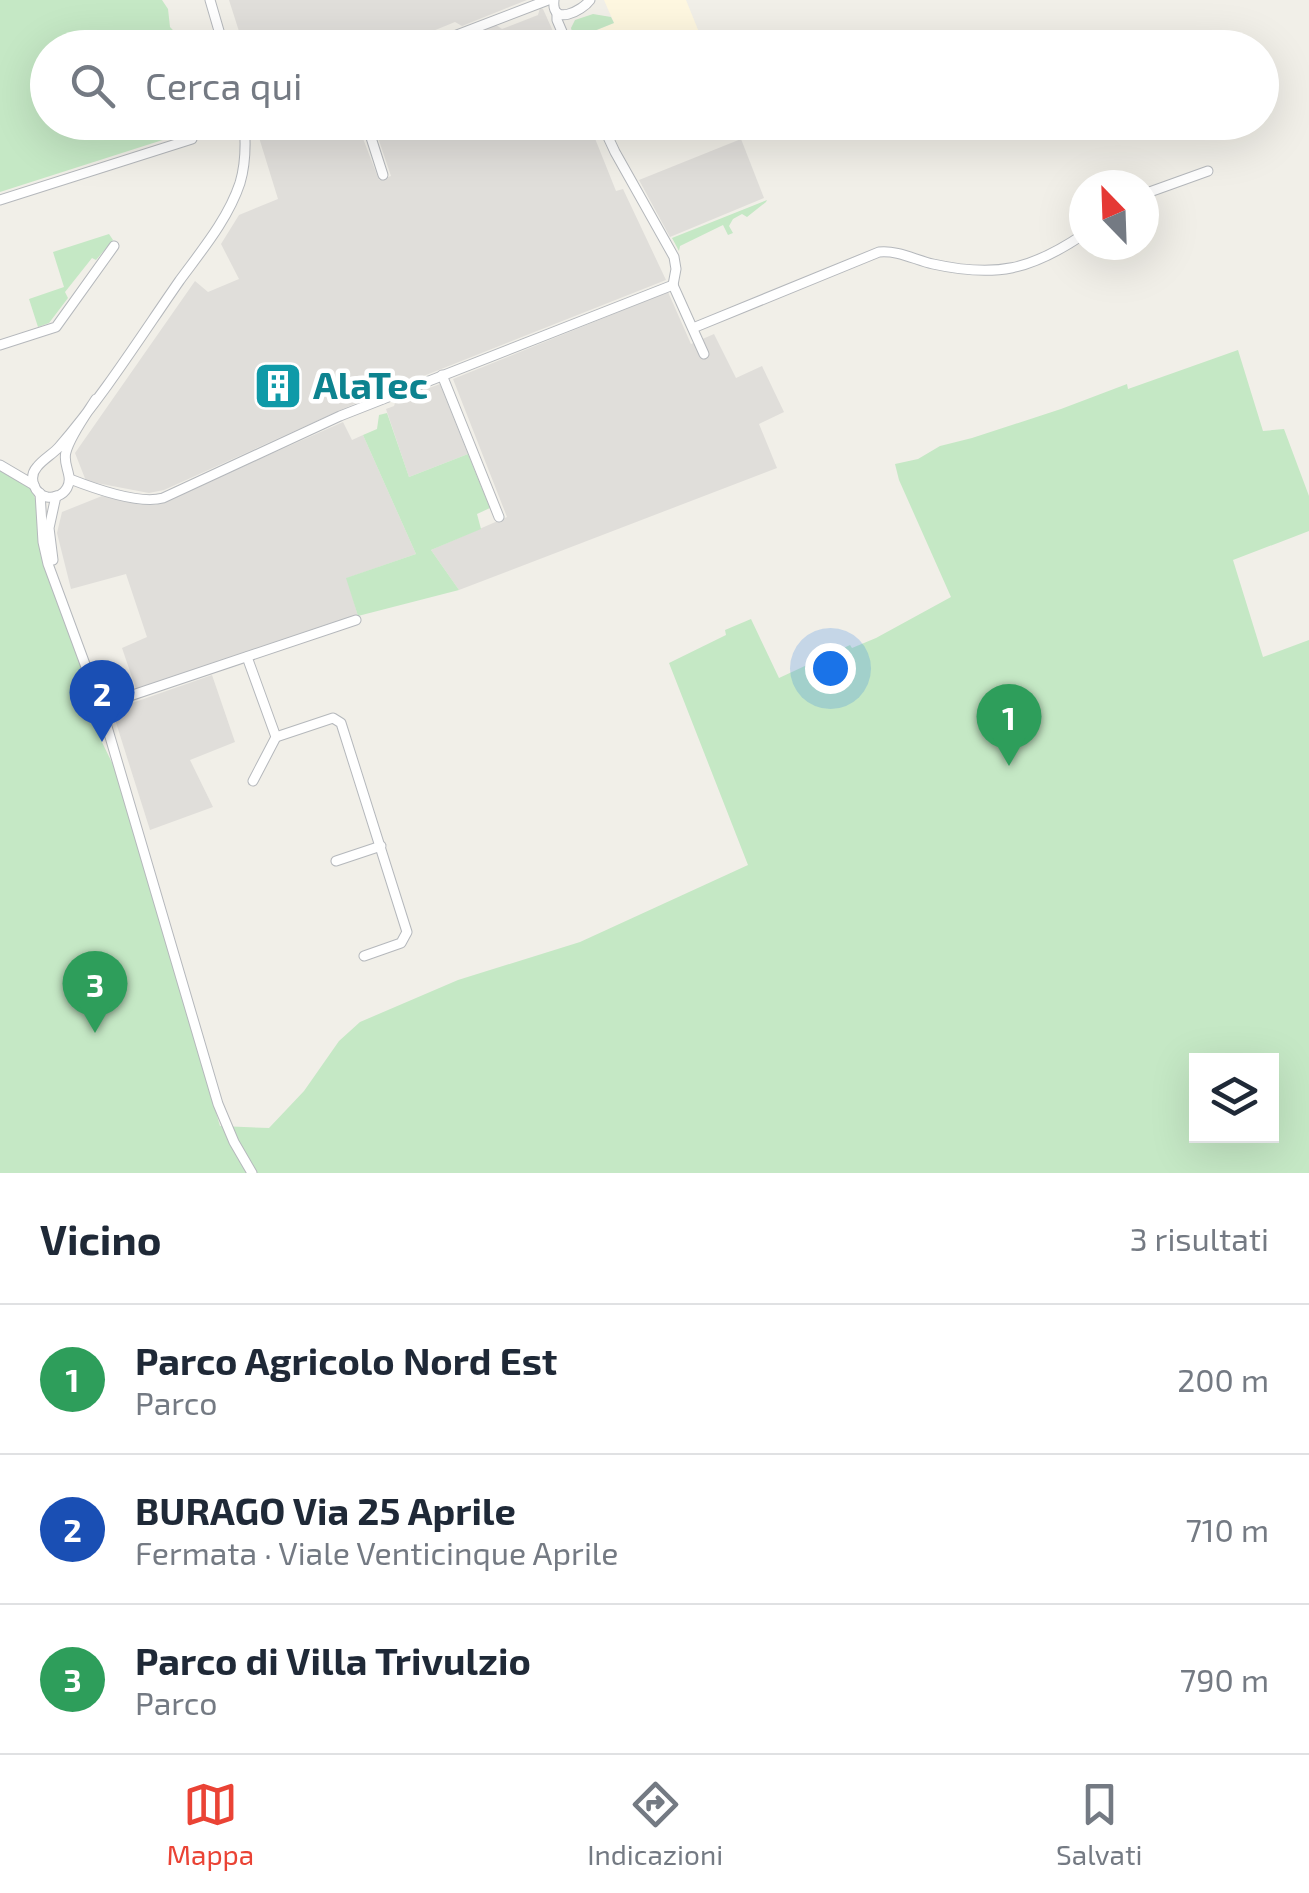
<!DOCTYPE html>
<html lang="it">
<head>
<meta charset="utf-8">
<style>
	body { margin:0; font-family:"Exo 2",sans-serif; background:#f6f6f7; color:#1f2937 }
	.controls { position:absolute; right:30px; bottom:30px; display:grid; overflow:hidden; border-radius:0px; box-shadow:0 10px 40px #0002 }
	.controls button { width:90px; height:90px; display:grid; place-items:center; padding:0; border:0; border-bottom:2px solid #e0e1e3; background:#fff; color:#1f2937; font:50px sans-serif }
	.compass { position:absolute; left:1069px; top:170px; width:90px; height:90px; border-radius:50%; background:#fff; box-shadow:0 10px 40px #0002; rotate:337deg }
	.you { position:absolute; left:830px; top:668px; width:35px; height:35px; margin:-25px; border:8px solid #fff; border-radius:50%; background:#1a73e8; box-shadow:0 0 0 15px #1a73e833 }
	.badge { display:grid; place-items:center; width:65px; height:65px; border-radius:50%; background:#ea4335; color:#fff; font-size:32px; font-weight:700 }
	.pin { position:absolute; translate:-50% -82px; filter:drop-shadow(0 2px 5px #0008) }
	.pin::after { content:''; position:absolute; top:52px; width:35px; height:30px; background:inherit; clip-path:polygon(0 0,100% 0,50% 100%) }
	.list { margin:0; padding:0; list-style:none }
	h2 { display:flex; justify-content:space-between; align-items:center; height:130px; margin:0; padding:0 40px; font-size:42px }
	h2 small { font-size:32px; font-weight:400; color:#747a83 }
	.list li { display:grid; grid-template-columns:65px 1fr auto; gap:30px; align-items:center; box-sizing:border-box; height:150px; padding:0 40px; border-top:2px solid #e0e1e3 }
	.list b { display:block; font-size:38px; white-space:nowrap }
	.list p { margin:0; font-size:32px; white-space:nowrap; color:#747a83 }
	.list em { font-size:32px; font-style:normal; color:#747a83 }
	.icon { flex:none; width:55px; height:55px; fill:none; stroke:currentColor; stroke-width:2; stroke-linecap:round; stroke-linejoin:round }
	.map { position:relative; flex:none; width:1309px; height:1173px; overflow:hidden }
	.search { position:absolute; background:#fff; box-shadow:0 10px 40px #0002; left:30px; right:30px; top:30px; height:110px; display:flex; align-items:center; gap:25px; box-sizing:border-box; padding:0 35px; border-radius:55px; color:#747a83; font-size:38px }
	.sheet { height:580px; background:#fff }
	nav { display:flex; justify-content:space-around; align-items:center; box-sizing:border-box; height:140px; border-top:2px solid #e0e1e3; background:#fff; font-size:28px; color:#747a83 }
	nav a { display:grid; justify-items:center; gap:5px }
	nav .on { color:#ea4335 }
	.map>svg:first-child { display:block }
	.commercial { fill:#fef7e0 }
	.industrial { fill:#e0deda }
	.green { fill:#c5e8c5; fill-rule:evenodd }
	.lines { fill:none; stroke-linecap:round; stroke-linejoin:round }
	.minor-casing { stroke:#b5b8bc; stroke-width:11 }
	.minor { stroke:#fff; stroke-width:9 }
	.labels { text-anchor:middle; stroke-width:9; stroke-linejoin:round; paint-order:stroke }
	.culture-label { font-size:38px; font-weight:bold; fill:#0d838f; stroke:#fff; text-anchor:start }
</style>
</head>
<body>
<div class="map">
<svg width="1309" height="1173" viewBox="0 0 1309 1173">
	<rect width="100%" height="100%" fill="#f1efe8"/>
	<!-- commercial -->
	<polygon class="commercial" points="604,0 686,0 705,47 577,47 575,39 614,23"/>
	<!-- industrial -->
	<g class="industrial">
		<polygon points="229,0 527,0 462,26 455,22 391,48 244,47"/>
		<polygon points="540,8 543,9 560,47 438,48 496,25 502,29 538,15"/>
		<polygon points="268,123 357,123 379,180 391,176 373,123 595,123 597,126 592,131 616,191 623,189 666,280 363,400 164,490 149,493 86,481 75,453 195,281 208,292 239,279 221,244 239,215 278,199 257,131 268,128"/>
		<polygon points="741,139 764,198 670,237 639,180"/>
		<polygon points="668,292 691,344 714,334 736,378 762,366 784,412 759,424 777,468 459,590 431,550 507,517 453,379"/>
		<polygon points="440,384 468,454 409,477 386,409 394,406 396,400"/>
		<polygon points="343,422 352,440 363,435 416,554 347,578 358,616 136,689 122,648 147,637 126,574 71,589 57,533 62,512 102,496 141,505 156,505"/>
		<polygon points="212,675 235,742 190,760 213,807 150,830 112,710"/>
	</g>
	<!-- green -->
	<g class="green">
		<polygon points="0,0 162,0 168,9 170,27 189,47 48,48 48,122 195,122 197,129 0,192"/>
		<polygon points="593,14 611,17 614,23 574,39 571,28 575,20"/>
		<polygon points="767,200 766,202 747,217 742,214 733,219 729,226 733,233 728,235 723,225 680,246 679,251 672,238"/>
		<polygon points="109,234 113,240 96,260 92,258 65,292 68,298 49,323 38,327 29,299 64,287 53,252"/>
		<path d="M1238,350l25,81 21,-2 25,67v35l-76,29 30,97 46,-17v533h-1309v-703c35,14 35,19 39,55l57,184 7,26 -3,3 17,35 103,353 49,2 35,-37 35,-50 21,-19 98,-42 122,-38 168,-77 -79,-202 57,-28 -1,-5 26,-11 28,59 71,-33 2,3 24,-10 75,-41 -52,-117 -4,-16 23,-5 22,-13 32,-8 89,-29 66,-25 1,5zM1196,1060h76v76h-76z"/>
		<polygon points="387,413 409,477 468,454 490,508 477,514 481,529 431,550 459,590 358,616 346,578 416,554 363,435 377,429 379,415"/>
	</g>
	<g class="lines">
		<!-- minor casing -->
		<g class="minor-casing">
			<g id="minor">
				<polyline points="210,0 224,48"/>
				<path d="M554,0c-3,27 28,11 36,0"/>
				<polyline points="557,13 557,20 569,48"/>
				<polyline points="423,48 548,0"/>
				<polyline points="366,122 383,175"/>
				<polyline points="601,122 615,152 674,257 676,269 673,285"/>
				<polyline points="1144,194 1208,171"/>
				<polyline points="0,200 192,139"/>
				<polyline points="673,285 704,354"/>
				<path d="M693,328l186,-76c19,-2 36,8 54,12 63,14 98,6 151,-30"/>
				<polyline points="0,345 56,327 114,246"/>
				<polyline points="442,375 499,517"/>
				<path d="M96,399c-9,14 -26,37 -30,53 -4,13 8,24 1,36 -4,7 -12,10 -20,9 -13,-3 -19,-20 -10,-30 6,-8 16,-13 22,-20 45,-52 82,-111 121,-167 22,-30 48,-61 60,-97 6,-20 6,-40 4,-61"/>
				<polyline points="0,465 34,485"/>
				<path d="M70,479c23,9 69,26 93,19l177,-82 333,-131"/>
				<polyline points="40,493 43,542 48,564 103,713 218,1104 234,1142 252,1173"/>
				<polyline points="53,560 49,528 56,496"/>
				<polyline points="247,657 276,737 253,781"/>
				<polyline points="100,706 356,620"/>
				<polyline points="276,737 333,718 341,723 407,932 401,943 364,956"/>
				<polyline points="336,861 381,846"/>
			</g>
		</g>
		<!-- minor -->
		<use href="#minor" class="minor"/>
	</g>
	<!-- icons -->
	<defs>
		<g id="building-square" transform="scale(2.5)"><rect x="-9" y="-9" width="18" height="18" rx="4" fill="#0f9aa8" stroke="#fff"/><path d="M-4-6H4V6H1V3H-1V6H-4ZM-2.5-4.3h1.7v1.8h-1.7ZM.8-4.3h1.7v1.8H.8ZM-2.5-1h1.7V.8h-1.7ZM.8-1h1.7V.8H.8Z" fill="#fff"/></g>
	</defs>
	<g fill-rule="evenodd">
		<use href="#building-square" x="278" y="386"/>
	</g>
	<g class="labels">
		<!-- culture labels -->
		<g class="culture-label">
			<text x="313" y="399">AlaTec</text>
		</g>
	</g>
</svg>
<div class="controls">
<button><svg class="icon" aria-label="layers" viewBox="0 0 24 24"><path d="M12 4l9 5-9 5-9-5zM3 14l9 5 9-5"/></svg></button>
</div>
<svg class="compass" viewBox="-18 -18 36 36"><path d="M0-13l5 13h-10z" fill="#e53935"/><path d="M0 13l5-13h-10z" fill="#747a83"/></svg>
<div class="you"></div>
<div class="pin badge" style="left:1009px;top:766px;background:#2e9e5b">1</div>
<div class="pin badge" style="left:102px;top:742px;background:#1a4fb4">2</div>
<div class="pin badge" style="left:95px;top:1033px;background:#2e9e5b">3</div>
<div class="search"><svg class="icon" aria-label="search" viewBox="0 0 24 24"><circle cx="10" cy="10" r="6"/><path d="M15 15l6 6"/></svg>Cerca qui</div>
</div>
<section class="sheet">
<h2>Vicino<small>3 risultati</small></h2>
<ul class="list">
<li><span class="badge" style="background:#2e9e5b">1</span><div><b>Parco Agricolo Nord Est</b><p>Parco</p></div><em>200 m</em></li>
<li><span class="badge" style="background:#1a4fb4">2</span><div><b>BURAGO Via 25 Aprile</b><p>Fermata · Viale Venticinque Aprile</p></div><em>710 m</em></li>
<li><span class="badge" style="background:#2e9e5b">3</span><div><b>Parco di Villa Trivulzio</b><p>Parco</p></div><em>790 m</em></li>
</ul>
</section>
<nav>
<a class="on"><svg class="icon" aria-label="map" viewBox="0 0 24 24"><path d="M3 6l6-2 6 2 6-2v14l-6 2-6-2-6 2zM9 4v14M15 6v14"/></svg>Mappa</a>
<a><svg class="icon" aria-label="directions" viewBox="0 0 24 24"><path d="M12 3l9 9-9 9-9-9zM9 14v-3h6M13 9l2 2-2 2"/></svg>Indicazioni</a>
<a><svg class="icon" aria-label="saved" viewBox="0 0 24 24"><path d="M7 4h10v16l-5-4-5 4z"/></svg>Salvati</a>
</nav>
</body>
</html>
